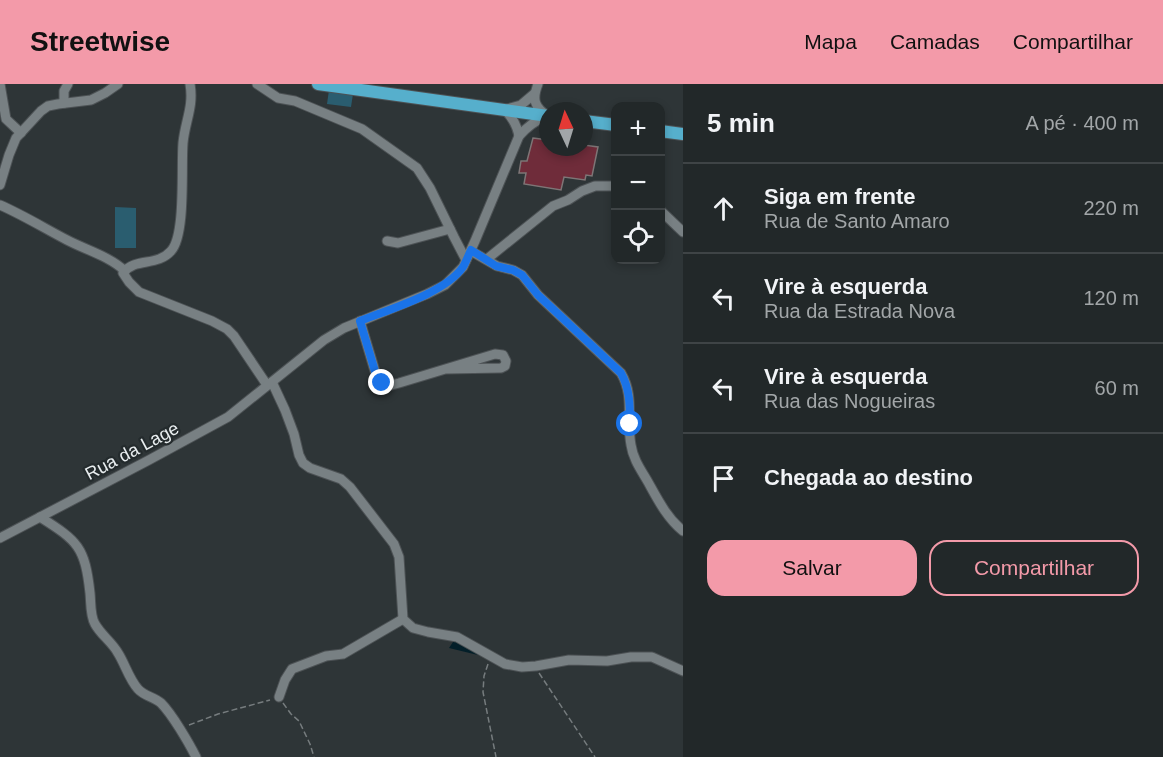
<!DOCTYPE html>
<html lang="pt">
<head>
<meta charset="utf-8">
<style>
	body { margin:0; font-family:Helvetica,sans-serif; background:#2e3435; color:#f1f3f6 }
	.controls { position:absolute; right:18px; top:18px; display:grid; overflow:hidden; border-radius:12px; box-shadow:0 3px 9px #0003 }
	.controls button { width:54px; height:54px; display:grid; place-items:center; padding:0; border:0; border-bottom:2px solid #3f4446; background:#222829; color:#f1f3f6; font:30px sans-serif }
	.compass { position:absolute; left:539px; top:18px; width:54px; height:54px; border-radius:50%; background:#222829; box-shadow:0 3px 9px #0003; rotate:356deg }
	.stop { position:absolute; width:18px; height:18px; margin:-14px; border:4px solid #1a73e8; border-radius:50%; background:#fff }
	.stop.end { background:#1a73e8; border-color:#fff; box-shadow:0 2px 6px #0008 }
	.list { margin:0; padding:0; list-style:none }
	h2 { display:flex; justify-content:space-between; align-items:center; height:78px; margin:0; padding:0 24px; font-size:26px }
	h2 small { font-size:20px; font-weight:400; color:#a2a6a8 }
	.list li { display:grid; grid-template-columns:39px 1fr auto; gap:18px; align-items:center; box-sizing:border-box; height:90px; padding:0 24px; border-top:2px solid #3f4446 }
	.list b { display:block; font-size:22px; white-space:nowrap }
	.list p { margin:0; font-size:20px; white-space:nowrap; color:#a2a6a8 }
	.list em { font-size:20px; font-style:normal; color:#a2a6a8 }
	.actions { display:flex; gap:12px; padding:18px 24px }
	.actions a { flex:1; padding:14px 0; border:2px solid #f39aa9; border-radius:18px; text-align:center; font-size:21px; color:#f39aa9 }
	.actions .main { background:#f39aa9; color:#111 }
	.icon { flex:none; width:33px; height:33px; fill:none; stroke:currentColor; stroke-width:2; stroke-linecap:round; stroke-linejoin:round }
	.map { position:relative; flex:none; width:683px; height:673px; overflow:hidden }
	header { display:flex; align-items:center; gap:36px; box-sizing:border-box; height:84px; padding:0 30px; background:#f39aa9; color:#111 }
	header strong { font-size:28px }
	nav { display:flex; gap:33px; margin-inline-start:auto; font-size:21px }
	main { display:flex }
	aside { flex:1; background:#222829 }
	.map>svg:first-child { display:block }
	.green { fill:#2a5d6f }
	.water { fill:#031f29 }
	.building { fill:#6f2c3a; stroke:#7e7576; stroke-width:1.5 }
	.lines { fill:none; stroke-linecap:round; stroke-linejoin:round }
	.minor-casing { stroke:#4d5255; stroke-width:11 }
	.major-casing { stroke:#4d5255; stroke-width:14 }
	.path { stroke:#767c7e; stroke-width:1.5; stroke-dasharray:6 3; stroke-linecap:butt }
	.minor { stroke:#788083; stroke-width:9 }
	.major { stroke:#56afcc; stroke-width:12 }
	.route { stroke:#1a73e8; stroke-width:8 }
	.labels { text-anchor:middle; stroke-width:4.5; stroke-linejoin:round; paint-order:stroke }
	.street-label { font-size:18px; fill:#e8edef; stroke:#242b2d }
</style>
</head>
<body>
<header>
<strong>Streetwise</strong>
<nav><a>Mapa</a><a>Camadas</a><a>Compartilhar</a></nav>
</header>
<main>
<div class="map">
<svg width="683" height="673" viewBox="0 0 683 673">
	<rect width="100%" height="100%" fill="#2e3537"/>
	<!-- green -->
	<g class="green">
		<polygon points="329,6 353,10 351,23 327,20"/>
		<polygon points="115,123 136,124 136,164 115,164"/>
	</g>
	<!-- water -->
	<polygon class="water" points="455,555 483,570 482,572 449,564"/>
	<!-- building -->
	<polygon class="building" points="533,54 548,56 548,63 584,63 584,61 598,63 592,92 586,91 585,96 564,93 561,106 524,100 526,89 519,89 521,77 527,77"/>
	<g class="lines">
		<!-- minor casing -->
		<g class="minor-casing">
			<g id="minor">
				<polyline points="0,0 6,35 21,49"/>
				<path d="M190,0c4,23 -5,37 -7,59 -2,24 3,92 -12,108 -14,16 -36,6 -48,22l6,9 10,10 73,29 15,8 7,7 33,49"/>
				<polyline points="257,0 278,14 295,17 362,45 417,84 430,104 454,153 466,176"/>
				<path d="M538,0c-6,15 -4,23 10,32"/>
				<polyline points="64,19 64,7 68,0"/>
				<polyline points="507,25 521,21 534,10"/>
				<path d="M505,26c8,8 12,15 14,26"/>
				<polyline points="0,101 9,71 16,54 41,27 48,22 58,20 91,16 105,9 118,0"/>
				<path d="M0,121c23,10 44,23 67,35 19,10 42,16 58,31"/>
				<polyline points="660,126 683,148"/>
				<polyline points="387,157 398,159 450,145"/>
				<path d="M471,167l26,15 16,4 9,5 16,20 83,78c14,24 5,46 10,72 2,14 10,25 17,37 10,18 19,36 35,49"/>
				<polyline points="487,175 553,122 568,116 582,107 595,102 616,102"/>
				<polyline points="360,237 377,294 382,299 388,302 399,299 495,270 503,271 506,277 505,282 501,284 446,285"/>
				<polyline points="272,298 285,326 294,350 299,371 303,379 310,384 341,395 350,403 394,460 399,473 403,535 413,544 428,548 457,553 505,580 522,583 536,582 569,576 607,577 631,573 652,573 683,587"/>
				<path d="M40,433c38,24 45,30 50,76 1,9 0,23 5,31 6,11 17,18 23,29 7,11 11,26 20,36 6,7 16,8 23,14 11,11 28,40 35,54"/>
				<path d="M0,454l149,-78 79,-43 96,-77 20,-12 83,-34 18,-9 18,-18 12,-26 44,-105c8,-9 15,-15 26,-19"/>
				<polyline points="279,613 285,596 292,585 326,572 343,570 403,535"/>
			</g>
		</g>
		<!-- major casing -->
		<g class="major-casing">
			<g id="major">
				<polyline points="318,0 548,32"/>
				<polyline points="584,37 616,41"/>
				<polyline points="660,47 683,50"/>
			</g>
		</g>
		<!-- path -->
		<g class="path">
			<polyline points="488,580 484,592 483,608 496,673"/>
			<polyline points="539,589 595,673"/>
			<polyline points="283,619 291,630 299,637 310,660 314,673"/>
			<polyline points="189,641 218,630 270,616"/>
		</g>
		<!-- minor -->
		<use href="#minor" class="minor"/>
		<!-- major -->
		<use href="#major" class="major"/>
	</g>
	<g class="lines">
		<!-- route -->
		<path class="route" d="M382,299l-5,-5 -17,-57c30,-12 85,-28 103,-54 3,-5 5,-11 8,-17l25,16 17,4 9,5 16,20 83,78c9,16 9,33 9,51"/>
	</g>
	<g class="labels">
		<!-- street labels -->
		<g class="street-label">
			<text transform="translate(132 367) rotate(-28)" y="6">Rua da Lage</text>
		</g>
	</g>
</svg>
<div class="controls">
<button>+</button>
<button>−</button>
<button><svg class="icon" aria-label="locate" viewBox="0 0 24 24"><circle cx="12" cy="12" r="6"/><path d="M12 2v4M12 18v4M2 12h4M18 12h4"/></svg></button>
</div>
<svg class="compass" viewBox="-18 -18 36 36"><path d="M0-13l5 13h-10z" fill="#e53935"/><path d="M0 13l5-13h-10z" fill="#a2a6a8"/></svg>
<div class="stop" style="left:630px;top:340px"></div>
<div class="stop end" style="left:382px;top:299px"></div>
</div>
<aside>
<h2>5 min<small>A pé · 400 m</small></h2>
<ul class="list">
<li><svg class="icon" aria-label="ahead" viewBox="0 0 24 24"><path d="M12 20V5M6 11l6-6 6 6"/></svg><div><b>Siga em frente</b><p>Rua de Santo Amaro</p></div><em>220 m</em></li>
<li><svg class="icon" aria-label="left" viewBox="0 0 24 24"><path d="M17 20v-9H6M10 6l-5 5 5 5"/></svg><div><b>Vire à esquerda</b><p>Rua da Estrada Nova</p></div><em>120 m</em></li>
<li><svg class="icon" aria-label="left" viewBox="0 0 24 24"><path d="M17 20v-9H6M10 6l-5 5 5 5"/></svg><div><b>Vire à esquerda</b><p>Rua das Nogueiras</p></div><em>60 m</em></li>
<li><svg class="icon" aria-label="arrive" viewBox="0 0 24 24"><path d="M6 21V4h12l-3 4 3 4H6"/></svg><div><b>Chegada ao destino</b></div></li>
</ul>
<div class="actions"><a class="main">Salvar</a><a>Compartilhar</a></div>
</aside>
</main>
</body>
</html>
